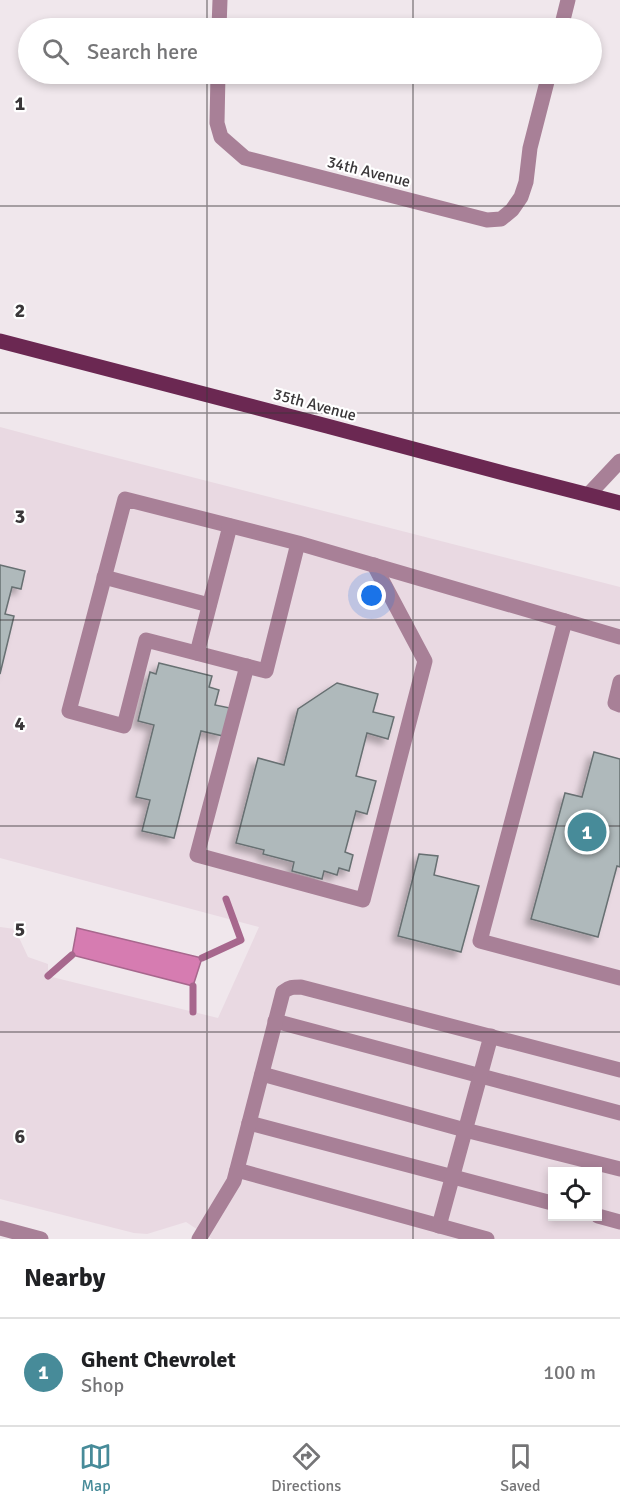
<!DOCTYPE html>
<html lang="en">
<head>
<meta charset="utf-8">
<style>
	body { margin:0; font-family:Signika,sans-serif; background:#f6f6f6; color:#202124 }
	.controls { position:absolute; right:18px; bottom:18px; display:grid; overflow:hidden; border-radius:0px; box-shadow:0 3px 9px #0003 }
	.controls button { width:54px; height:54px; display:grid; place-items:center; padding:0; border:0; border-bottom:2px solid #e0e0e0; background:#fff; color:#202124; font:30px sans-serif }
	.you { position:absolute; left:372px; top:596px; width:21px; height:21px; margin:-15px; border:4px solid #fff; border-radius:50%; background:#1a73e8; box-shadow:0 0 0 9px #1a73e833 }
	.badge { display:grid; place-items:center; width:39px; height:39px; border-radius:50%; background:#478b99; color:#fff; font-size:20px; font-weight:700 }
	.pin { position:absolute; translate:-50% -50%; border:3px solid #fff; box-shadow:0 2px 6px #0006 }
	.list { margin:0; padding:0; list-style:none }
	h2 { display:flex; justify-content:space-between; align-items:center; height:78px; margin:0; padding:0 24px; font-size:26px }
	h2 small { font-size:20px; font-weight:400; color:#757577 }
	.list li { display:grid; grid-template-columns:39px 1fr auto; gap:18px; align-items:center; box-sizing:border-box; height:108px; padding:0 24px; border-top:2px solid #e0e0e0 }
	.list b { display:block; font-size:22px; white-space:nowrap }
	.list p { margin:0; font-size:20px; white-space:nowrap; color:#757577 }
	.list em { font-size:20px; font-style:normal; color:#757577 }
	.icon { flex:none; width:33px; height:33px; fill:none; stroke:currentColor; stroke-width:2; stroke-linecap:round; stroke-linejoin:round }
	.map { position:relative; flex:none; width:620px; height:1239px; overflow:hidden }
	.search { position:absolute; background:#fff; box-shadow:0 3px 9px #0003; left:18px; right:18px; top:18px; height:66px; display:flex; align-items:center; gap:15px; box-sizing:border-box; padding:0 21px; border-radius:33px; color:#757577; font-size:22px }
	.sheet { height:186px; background:#fff }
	nav { display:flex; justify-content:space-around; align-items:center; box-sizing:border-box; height:84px; border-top:2px solid #e0e0e0; background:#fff; font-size:16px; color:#757577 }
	nav a { display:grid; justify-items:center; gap:3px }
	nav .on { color:#478b99 }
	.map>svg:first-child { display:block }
	.built { fill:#e9d9e2; fill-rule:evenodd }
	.water { fill:#d67cb1; stroke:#a7678d; stroke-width:1.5 }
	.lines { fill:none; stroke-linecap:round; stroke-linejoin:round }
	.stream { stroke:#a7678d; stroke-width:7 }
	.building { fill:#afb9bb; stroke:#677072; stroke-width:1.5; filter:url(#shadow) }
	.minor { stroke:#a88097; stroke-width:15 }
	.major { stroke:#6b2852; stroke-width:15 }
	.grid { fill:none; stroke:#3a3739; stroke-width:1.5; stroke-opacity:0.55 }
	.labels { text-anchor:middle; stroke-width:4.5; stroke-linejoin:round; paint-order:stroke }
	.street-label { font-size:16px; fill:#3a3739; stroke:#fff }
	.grid-label { font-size:20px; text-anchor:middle; font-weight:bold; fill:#3a3739; stroke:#fff; stroke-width:4.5; stroke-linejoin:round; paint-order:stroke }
</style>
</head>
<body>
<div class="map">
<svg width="620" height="1239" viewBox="0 0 620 1239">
	<defs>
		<filter id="shadow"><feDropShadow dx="-5.5" dy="5.5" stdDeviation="3" flood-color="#0004"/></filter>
	</defs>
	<rect width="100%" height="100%" fill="#f0e7ec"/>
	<!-- built -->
	<path class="built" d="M0,427l90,24 530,136v652h-408l-26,-17 -39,12 -13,-1 -134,-34v-272l15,2 13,28 20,7v12l170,42 41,-91 -259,-69zM552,1172h46v44h-46z"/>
	<!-- water -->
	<polygon class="water" points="77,928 202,958 193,986 72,955"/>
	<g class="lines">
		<!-- stream -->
		<g class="stream">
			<polyline points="202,958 241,940 226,899"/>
			<polyline points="48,976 72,955"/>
			<polyline points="193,986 193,1012"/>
		</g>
	</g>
	<!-- building -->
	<g class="building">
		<polygon points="0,565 25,571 21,589 12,587 5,614 14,616 0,674"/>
		<polygon points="159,663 212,676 209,687 219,690 215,705 230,708 223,736 201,731 174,838 142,831 150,800 136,797 154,725 138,721 150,672 156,674"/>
		<polygon points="337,683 378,694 373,712 394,717 388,739 367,733 356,776 376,781 367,814 356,811 345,852 353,855 349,871 339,868 337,875 324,871 322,879 292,871 294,862 263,854 264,850 236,843 258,758 284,765 298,709"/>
		<polygon points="594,752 620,759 620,867 617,866 598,937 531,919 565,793 582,797"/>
		<polygon points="419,854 438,856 434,875 479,886 461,952 398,936"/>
	</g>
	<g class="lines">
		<!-- minor -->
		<g class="minor">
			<polyline points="219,28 220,0"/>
			<polyline points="561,28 568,0"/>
			<polyline points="218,74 217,123 221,137 245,158 487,220 501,219 512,210 521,197 526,182 530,148 549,74"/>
			<polyline points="589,494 620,461"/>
			<polyline points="298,543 266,671 146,640 124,726 69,711 125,499 298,543 620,637"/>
			<polyline points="104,577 209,605"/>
			<polyline points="565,621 480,941 620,978"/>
			<polyline points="197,653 230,526"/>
			<polyline points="247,666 197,855 363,900 425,661 374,565"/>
			<polyline points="620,682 615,703 620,705"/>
			<polyline points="275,1021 620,1113"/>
			<polyline points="262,1074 465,1130 620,1169"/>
			<polyline points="249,1123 552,1203"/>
			<polyline points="237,1170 487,1239"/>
			<polyline points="598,1216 620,1222"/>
			<polyline points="439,1226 491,1036"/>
			<polyline points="0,1228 41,1239"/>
			<path d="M199,1239l35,-58 49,-189c6,-5 10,-5 18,-5l319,83"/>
		</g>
		<!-- major -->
		<polyline class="major" points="0,341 327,426 515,476 620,503"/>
	</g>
	<!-- grid -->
	<path class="grid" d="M207,0v28M413,0v28M207,74v1165M413,74v1165M0,206h620M0,413h620M0,620h620M0,826h620M0,1032h620"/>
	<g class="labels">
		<!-- street labels -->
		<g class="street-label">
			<text transform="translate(369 171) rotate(14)" y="6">34th Avenue</text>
			<text transform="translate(315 404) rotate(15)" y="6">35th Avenue</text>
		</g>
	</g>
	<g class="grid-label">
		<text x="20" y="110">1</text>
		<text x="20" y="317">2</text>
		<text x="20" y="523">3</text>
		<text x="20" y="730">4</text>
		<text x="20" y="936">5</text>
		<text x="20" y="1143">6</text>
	</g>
</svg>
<div class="controls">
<button><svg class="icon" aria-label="locate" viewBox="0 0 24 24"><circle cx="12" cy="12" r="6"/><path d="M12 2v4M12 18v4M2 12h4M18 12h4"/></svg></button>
</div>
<div class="you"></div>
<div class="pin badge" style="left:587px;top:832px">1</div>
<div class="search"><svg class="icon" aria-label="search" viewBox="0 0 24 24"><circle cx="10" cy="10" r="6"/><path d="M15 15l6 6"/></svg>Search here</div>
</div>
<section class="sheet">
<h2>Nearby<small></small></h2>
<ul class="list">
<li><span class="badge">1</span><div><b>Ghent Chevrolet</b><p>Shop</p></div><em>100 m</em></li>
</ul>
</section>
<nav>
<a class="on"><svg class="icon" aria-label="map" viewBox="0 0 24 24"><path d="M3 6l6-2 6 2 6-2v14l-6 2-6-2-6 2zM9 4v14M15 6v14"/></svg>Map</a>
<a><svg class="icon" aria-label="directions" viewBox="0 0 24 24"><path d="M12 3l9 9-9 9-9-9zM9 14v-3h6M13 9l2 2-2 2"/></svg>Directions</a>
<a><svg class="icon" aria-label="saved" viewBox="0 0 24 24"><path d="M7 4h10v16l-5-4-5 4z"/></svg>Saved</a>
</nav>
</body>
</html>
